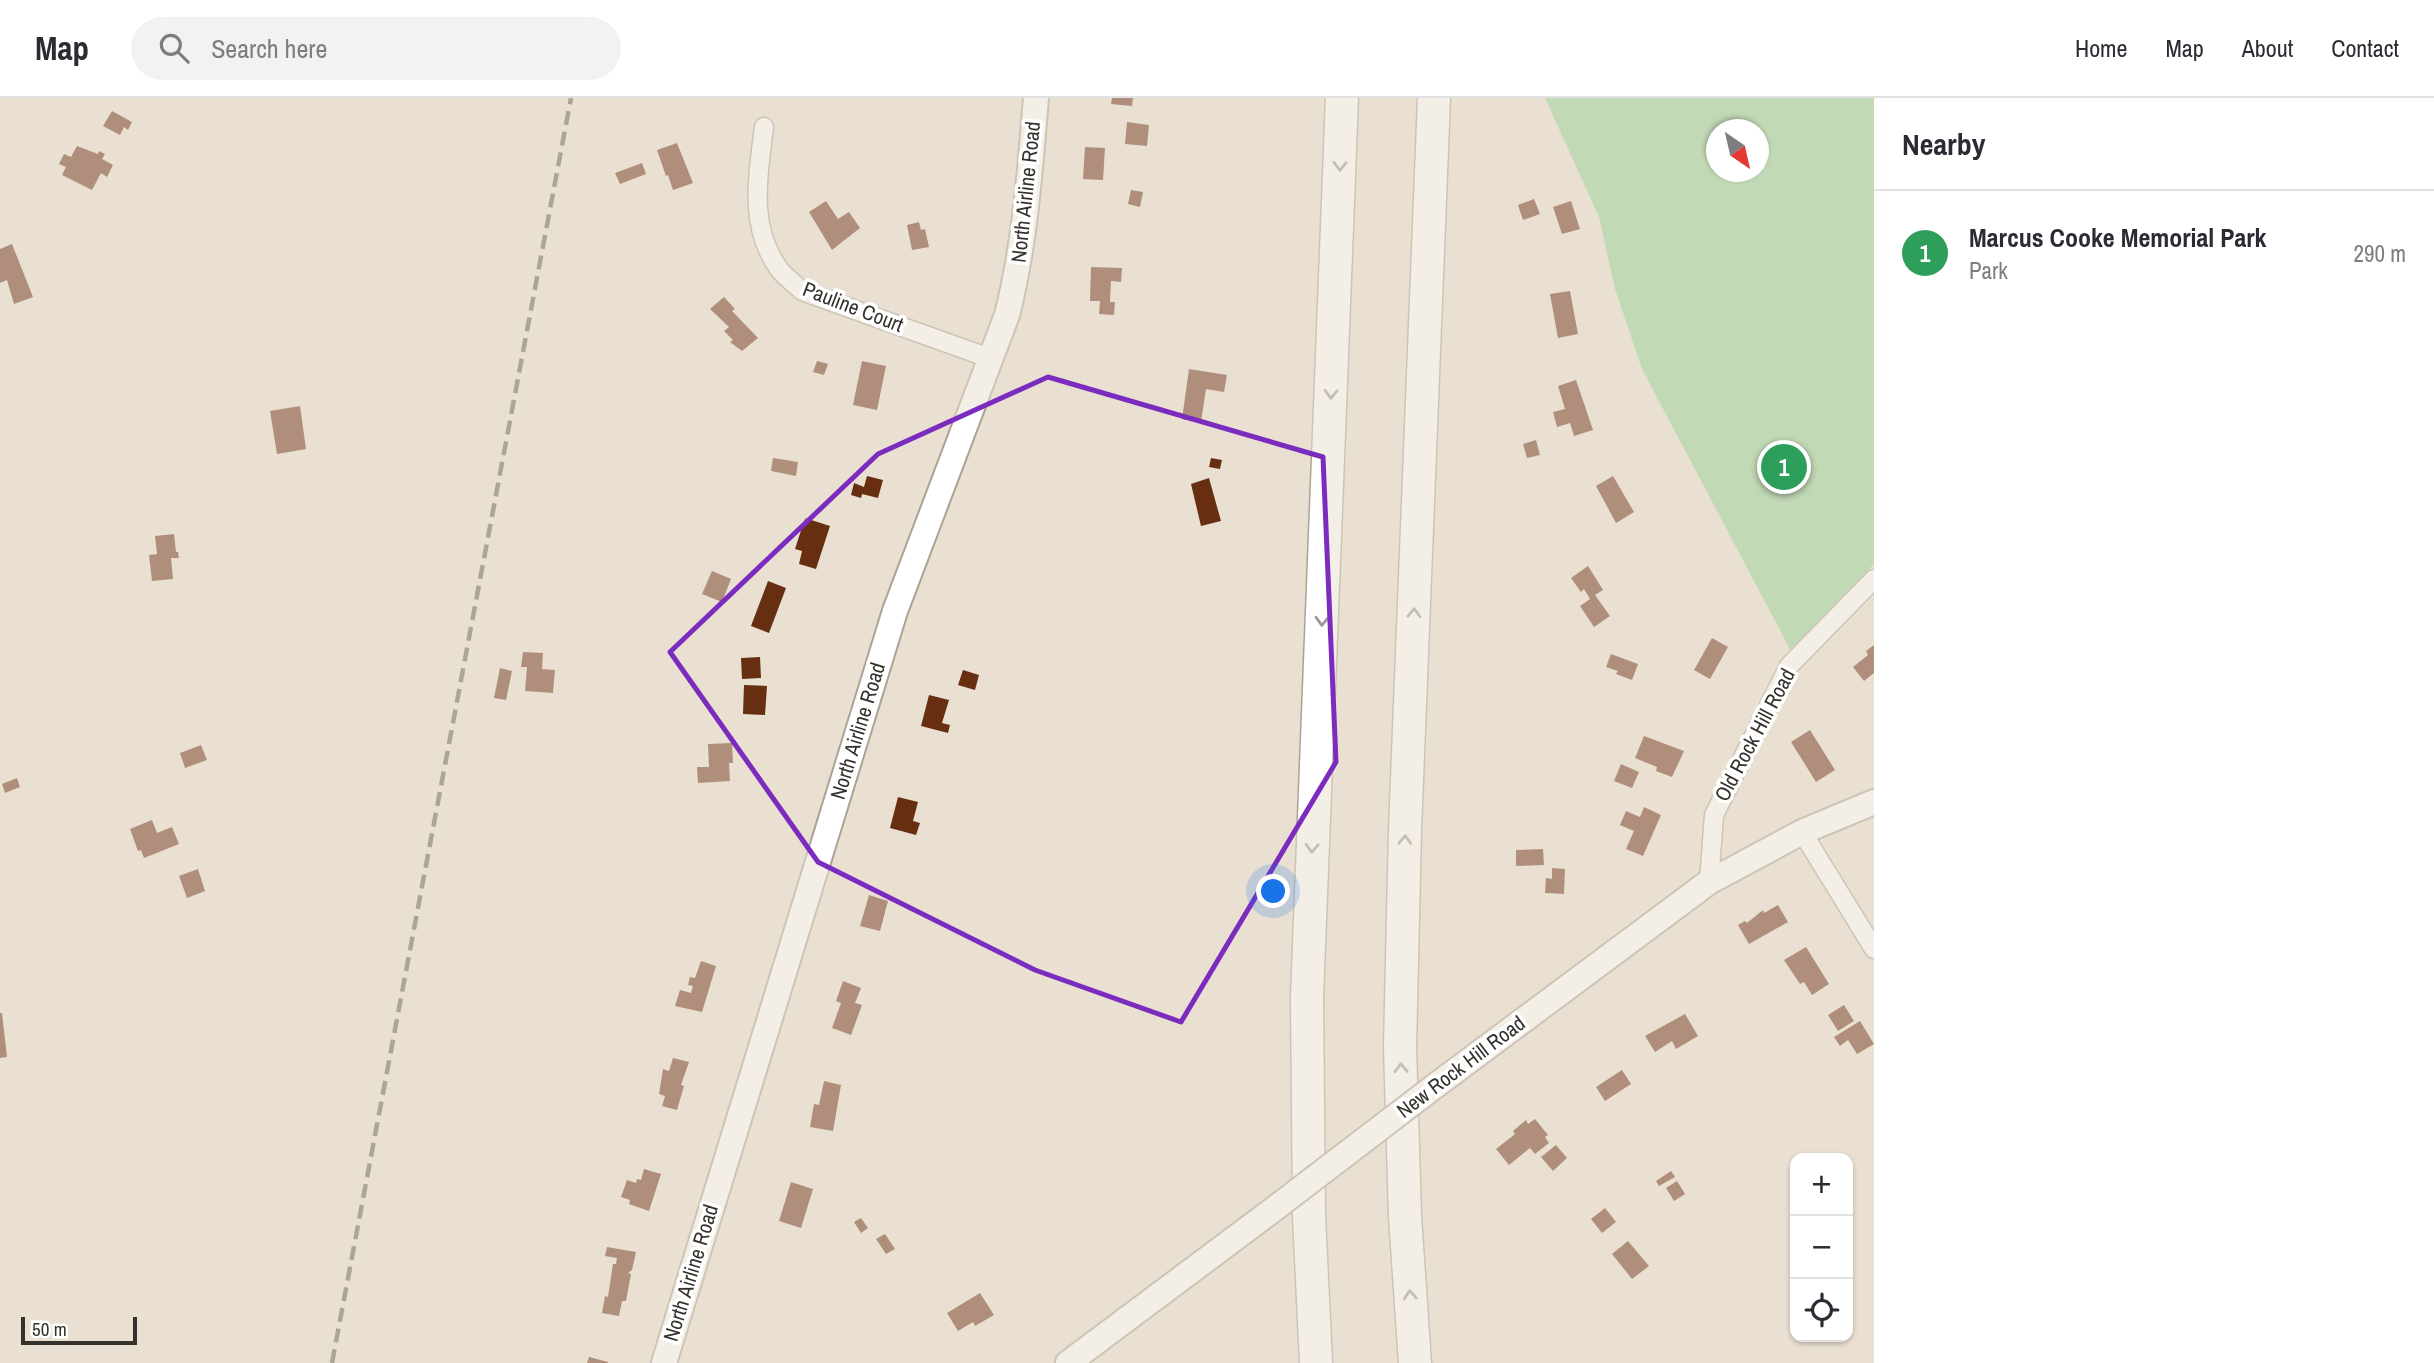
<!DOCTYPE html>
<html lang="en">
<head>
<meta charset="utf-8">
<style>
	body { margin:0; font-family:"Archivo Narrow",sans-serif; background:#f2f2f3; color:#2b2b33 }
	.controls { position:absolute; right:21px; bottom:21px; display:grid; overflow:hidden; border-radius:14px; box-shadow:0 2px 5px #0004 }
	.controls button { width:63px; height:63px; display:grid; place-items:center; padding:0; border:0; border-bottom:2px solid #e1e1e2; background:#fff; color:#2b2b33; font:35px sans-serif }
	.compass { position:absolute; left:1706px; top:21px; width:63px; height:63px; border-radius:50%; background:#fff; box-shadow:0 2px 5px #0004; rotate:146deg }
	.scale { position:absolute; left:21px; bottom:18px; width:116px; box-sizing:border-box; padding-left:7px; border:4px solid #35312c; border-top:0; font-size:19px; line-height:24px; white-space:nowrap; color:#35312c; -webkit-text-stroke:5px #fff; paint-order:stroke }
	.you { position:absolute; left:1274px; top:794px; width:24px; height:24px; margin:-18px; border:5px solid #fff; border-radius:50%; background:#1a73e8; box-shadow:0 0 0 10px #1a73e833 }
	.badge { display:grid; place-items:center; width:46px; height:46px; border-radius:50%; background:#4a67db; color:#fff; font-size:23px; font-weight:700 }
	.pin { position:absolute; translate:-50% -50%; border:4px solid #fff; box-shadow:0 2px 7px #0006 }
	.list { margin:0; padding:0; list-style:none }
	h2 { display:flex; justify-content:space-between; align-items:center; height:91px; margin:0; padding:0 28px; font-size:30px }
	h2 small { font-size:23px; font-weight:400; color:#7c7c81 }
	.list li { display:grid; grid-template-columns:46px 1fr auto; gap:21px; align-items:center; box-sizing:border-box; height:126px; padding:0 28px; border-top:2px solid #e1e1e2 }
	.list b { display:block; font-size:26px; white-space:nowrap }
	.list p { margin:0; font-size:23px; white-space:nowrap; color:#7c7c81 }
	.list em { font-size:23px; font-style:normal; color:#7c7c81 }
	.icon { flex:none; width:38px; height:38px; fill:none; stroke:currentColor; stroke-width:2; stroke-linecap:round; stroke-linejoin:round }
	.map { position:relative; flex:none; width:1874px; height:1265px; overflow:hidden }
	header { display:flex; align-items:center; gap:42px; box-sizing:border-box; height:98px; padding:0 35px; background:#fff; border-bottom:2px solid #e1e1e2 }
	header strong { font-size:33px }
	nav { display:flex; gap:38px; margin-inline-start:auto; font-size:24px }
	.search { width:490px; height:63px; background:#f2f2f3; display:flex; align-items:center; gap:18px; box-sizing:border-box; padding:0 24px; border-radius:38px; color:#7c7c81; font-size:26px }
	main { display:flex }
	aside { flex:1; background:#fff }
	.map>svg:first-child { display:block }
	.green { fill:#92d096; fill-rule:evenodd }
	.building { fill:#682e12 }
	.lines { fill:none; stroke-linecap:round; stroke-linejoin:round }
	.street-casing { stroke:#aba295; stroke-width:21 }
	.secondary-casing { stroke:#aba295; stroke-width:28 }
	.highway-casing { stroke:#aba295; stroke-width:35 }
	.street { stroke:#fff; stroke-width:18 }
	.secondary { stroke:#fff; stroke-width:24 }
	.highway { stroke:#fff; stroke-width:32 }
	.rail { stroke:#605b53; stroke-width:4.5; stroke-dasharray:14 7; stroke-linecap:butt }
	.secondary-bridge-casing { stroke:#aba295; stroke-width:28; stroke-linecap:butt }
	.secondary-bridge { stroke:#fff; stroke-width:24 }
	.oneway { stroke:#9a9896 }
	.marked { fill:none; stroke:#7b2cbf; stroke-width:5; stroke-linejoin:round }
	.labels { text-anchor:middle; stroke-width:7; stroke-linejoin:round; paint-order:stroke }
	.street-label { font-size:21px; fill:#35312c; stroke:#fff }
</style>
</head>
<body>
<header>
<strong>Map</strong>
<div class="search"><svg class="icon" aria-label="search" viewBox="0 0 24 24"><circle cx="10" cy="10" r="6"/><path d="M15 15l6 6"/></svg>Search here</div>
<nav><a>Home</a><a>Map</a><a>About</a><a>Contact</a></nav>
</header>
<main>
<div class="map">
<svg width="1874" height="1265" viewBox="0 0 1874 1265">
	<rect width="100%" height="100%" fill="#eae0d2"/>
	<!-- green -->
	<path class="green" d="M1545,0h329v466l-82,89 -150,-284 -27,-80 -16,-72zM1716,32h42v42h-42z"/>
	<!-- building -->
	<g class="building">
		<polygon points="1112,0 1133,0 1132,8 1111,6"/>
		<polygon points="112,13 132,24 128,32 124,29 120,37 103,28"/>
		<polygon points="1127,24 1149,27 1147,48 1125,46"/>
		<polygon points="677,45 693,85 673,92 668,77 666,78 657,52"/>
		<polygon points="77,48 98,56 99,53 105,56 102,61 113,67 107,79 101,75 92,92 62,77 66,69 59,66 64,56 71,59"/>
		<polygon points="1085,49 1105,50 1103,82 1083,81"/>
		<polygon points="642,65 646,76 620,86 615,75"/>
		<polygon points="1131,92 1143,94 1140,109 1128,106"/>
		<polygon points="1534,101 1540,116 1523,122 1518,107"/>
		<polygon points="826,103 838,121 849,114 860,130 832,152 809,114"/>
		<polygon points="1571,103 1580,131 1562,136 1553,109"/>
		<polygon points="919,124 921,132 925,131 929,149 912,152 907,127"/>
		<polygon points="12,146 33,199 14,206 7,182 0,185 0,151"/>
		<polygon points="1091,169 1122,170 1121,184 1111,183 1110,204 1115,204 1114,217 1099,216 1100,203 1090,203"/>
		<polygon points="1570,193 1578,236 1558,240 1550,196"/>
		<polygon points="724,199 735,211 732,213 758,240 742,253 730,244 733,242 724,233 729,229 710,211"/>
		<polygon points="817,263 828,266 824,277 813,274"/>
		<polygon points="862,263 886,268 877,312 853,307"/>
		<polygon points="1189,271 1227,277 1224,294 1206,291 1201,324 1182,321"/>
		<polygon points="1576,282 1593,332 1574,338 1570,325 1557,329 1553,314 1565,311 1558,288"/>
		<polygon points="300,308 306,351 277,356 270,313"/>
		<polygon points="1536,342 1540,357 1527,360 1523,346"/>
		<polygon points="773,360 798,364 796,378 771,373"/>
		<polygon points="1211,360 1222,362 1220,371 1209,369"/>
		<polygon points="867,378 883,382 878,400 862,396 861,400 851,397 854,385 864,389"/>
		<polygon points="1613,378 1634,414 1616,425 1596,388"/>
		<polygon points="1209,380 1221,423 1201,428 1191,386"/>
		<polygon points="805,420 830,428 816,471 799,466 802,453 795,451"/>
		<polygon points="174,436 176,454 178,454 179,460 171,460 173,481 152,483 149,457 157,456 155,438"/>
		<polygon points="1588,468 1603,492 1595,497 1610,518 1594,529 1580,508 1590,501 1584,491 1581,494 1571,480"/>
		<polygon points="712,473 731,481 722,504 702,496"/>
		<polygon points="768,483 786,490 769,535 751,528"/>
		<polygon points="1712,540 1728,549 1710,581 1694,572"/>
		<polygon points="1874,547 1874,575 1864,583 1853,569 1868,557 1866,553"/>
		<polygon points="523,554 543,555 542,571 555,572 553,595 525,593 527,569 521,569"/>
		<polygon points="1611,556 1638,566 1632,582 1616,576 1618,573 1606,569"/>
		<polygon points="760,559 761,580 742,581 741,560"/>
		<polygon points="500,570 512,573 506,602 494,600"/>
		<polygon points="963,572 979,577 975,592 958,587"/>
		<polygon points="744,587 767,588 765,617 743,616"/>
		<polygon points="929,597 949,602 942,625 950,627 948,635 921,628"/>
		<polygon points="1810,632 1835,672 1816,684 1791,644"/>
		<polygon points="1644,638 1684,653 1672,679 1656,673 1657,669 1635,660"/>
		<polygon points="732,645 733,665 729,665 730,683 698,685 697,669 709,669 708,646"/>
		<polygon points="201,647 207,662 185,670 180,655"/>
		<polygon points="1621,666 1639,674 1632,690 1614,683"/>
		<polygon points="17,680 20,689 5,695 2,686"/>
		<polygon points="898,699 918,704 913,723 920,725 916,737 890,730"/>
		<polygon points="1644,709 1661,717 1643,758 1626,751 1634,733 1620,727 1626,713 1640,719"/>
		<polygon points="152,722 157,735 172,729 179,746 144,760 141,752 138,753 130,731"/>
		<polygon points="1543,751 1544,767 1516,768 1516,752"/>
		<polygon points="1552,770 1565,771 1564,796 1545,795 1546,780 1552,781"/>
		<polygon points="198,771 205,793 187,800 179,778"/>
		<polygon points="869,797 888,803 880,833 860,828"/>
		<polygon points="1778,807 1788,824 1749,846 1738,827 1745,823 1747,825 1763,812 1764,815"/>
		<polygon points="1806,849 1829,886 1812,897 1804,884 1800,886 1784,862"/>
		<polygon points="701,863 716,868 702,914 675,908 680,892 691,895 693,888 688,887 690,879 695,880"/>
		<polygon points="843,883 861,890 855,905 862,907 851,937 832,930 841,905 836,903"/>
		<polygon points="1844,907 1854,923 1838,933 1828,917"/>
		<polygon points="0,915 2,915 7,959 0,960"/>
		<polygon points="1685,916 1698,938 1676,951 1672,943 1655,954 1645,938"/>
		<polygon points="1860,923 1874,946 1857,956 1848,942 1840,948 1834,939"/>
		<polygon points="673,960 689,964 681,987 684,988 677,1012 662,1008 665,998 659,996 663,971 669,973"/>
		<polygon points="1622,972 1631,986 1605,1003 1596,989"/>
		<polygon points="824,983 841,987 833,1033 810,1029 814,1006 819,1007"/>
		<polygon points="1535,1021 1548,1037 1545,1039 1549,1045 1535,1056 1530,1050 1509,1067 1496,1051 1515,1036 1513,1033 1526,1022 1528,1026"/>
		<polygon points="1556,1047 1567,1060 1553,1073 1541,1059"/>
		<polygon points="644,1071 661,1076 649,1113 629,1106 630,1102 621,1099 627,1082 636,1085 637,1081 641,1082"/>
		<polygon points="1671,1073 1675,1079 1659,1088 1656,1083"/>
		<polygon points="1677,1083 1685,1096 1674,1103 1666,1090"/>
		<polygon points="791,1084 813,1091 801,1130 779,1123"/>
		<polygon points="1605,1110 1616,1124 1602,1135 1591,1121"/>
		<polygon points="861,1120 868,1130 861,1135 854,1124"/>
		<polygon points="885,1136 895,1151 886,1156 876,1141"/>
		<polygon points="1628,1143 1649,1168 1632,1181 1612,1156"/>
		<polygon points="607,1149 636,1154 632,1172 628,1175 631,1176 626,1203 622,1203 619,1218 602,1215 605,1198 608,1199 613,1166 616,1166 617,1160 605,1158"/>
		<polygon points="980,1195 994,1217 975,1228 973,1224 958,1233 947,1215"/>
		<polygon points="589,1259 608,1264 608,1265 587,1265"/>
	</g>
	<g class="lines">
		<!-- street casing -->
		<g class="street-casing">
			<g id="street">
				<path d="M764,29c-6,49 -16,99 15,142 6,8 16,15 23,22l190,68"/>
				<polyline points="1802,734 1874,851"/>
				<polyline points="1709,784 1714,717 1789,568 1874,481"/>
			</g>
		</g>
		<!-- secondary casing -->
		<g class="secondary-casing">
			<g id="secondary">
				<polyline points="1435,988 1709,784 1802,734 1874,704"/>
				<path d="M664,1265l231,-752 112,-296c18,-71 23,-144 29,-217"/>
				<polyline points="1068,1265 1274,1111"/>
			</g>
		</g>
		<!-- highway casing -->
		<g class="highway-casing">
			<g id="highway">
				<polyline points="1316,1265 1309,1117 1307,899 1342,0"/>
				<polyline points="1415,1265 1405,1118 1400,949 1405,732 1434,0"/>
			</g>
		</g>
		<!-- street -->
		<use href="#street" class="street"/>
		<!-- secondary -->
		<use href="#secondary" class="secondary"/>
		<!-- highway -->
		<use href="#highway" class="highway"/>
		<!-- rail -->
		<polyline class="rail" points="332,1265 571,0"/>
		<!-- secondary-bridge casing -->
		<g class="secondary-bridge-casing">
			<polyline id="secondary-bridge" points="1274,1111 1435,988"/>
		</g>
		<!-- secondary-bridge -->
		<use href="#secondary-bridge" class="secondary-bridge"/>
	</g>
	<!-- one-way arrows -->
	<defs><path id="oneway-chevron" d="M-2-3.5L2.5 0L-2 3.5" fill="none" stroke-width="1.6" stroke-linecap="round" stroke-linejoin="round" transform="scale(1.75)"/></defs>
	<g class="oneway">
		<use href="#oneway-chevron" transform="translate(1340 68) rotate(92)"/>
		<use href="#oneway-chevron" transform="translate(1331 296) rotate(92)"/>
		<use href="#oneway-chevron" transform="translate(1414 515) rotate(-88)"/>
		<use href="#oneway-chevron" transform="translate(1322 523) rotate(92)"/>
		<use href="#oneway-chevron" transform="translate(1405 742) rotate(-88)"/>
		<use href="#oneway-chevron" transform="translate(1312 750) rotate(92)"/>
		<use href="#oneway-chevron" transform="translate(1401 970) rotate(-91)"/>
		<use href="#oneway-chevron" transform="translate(1410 1197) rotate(-94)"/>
	</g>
	<!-- marked area -->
	<path d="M0 0H1874V1265H0ZM1048,279l275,80 13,305 -155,260 -146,-52 -217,-108 -148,-210 208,-198z" fill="#eae0d2" fill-opacity=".55" fill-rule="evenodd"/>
	<path class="marked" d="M1048,279l275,80 13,305 -155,260 -146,-52 -217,-108 -148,-210 208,-198z"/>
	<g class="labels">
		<!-- street labels -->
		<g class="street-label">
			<text transform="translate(1026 94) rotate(-84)" y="7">North Airline Road</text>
			<text transform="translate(853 209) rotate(21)" y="7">Pauline Court</text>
			<text transform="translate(858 633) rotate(-73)" y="7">North Airline Road</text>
			<text transform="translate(1755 637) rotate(-62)" y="7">Old Rock Hill Road</text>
			<text transform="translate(1461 969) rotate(-37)" y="7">New Rock Hill Road</text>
			<text transform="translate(691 1175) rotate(-73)" y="7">North Airline Road</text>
		</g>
	</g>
</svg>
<div class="controls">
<button>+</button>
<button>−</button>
<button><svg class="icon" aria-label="locate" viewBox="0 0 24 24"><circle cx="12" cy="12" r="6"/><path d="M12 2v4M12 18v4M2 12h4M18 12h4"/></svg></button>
</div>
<svg class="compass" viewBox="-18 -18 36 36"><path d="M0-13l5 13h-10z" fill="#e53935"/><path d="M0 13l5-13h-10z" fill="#7c7c81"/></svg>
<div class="scale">50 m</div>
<div class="you"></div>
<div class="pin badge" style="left:1784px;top:369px;background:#2e9e5b">1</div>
</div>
<aside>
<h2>Nearby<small></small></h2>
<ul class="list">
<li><span class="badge" style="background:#2e9e5b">1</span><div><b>Marcus Cooke Memorial Park</b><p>Park</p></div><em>290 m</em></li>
</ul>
</aside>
</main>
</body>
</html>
